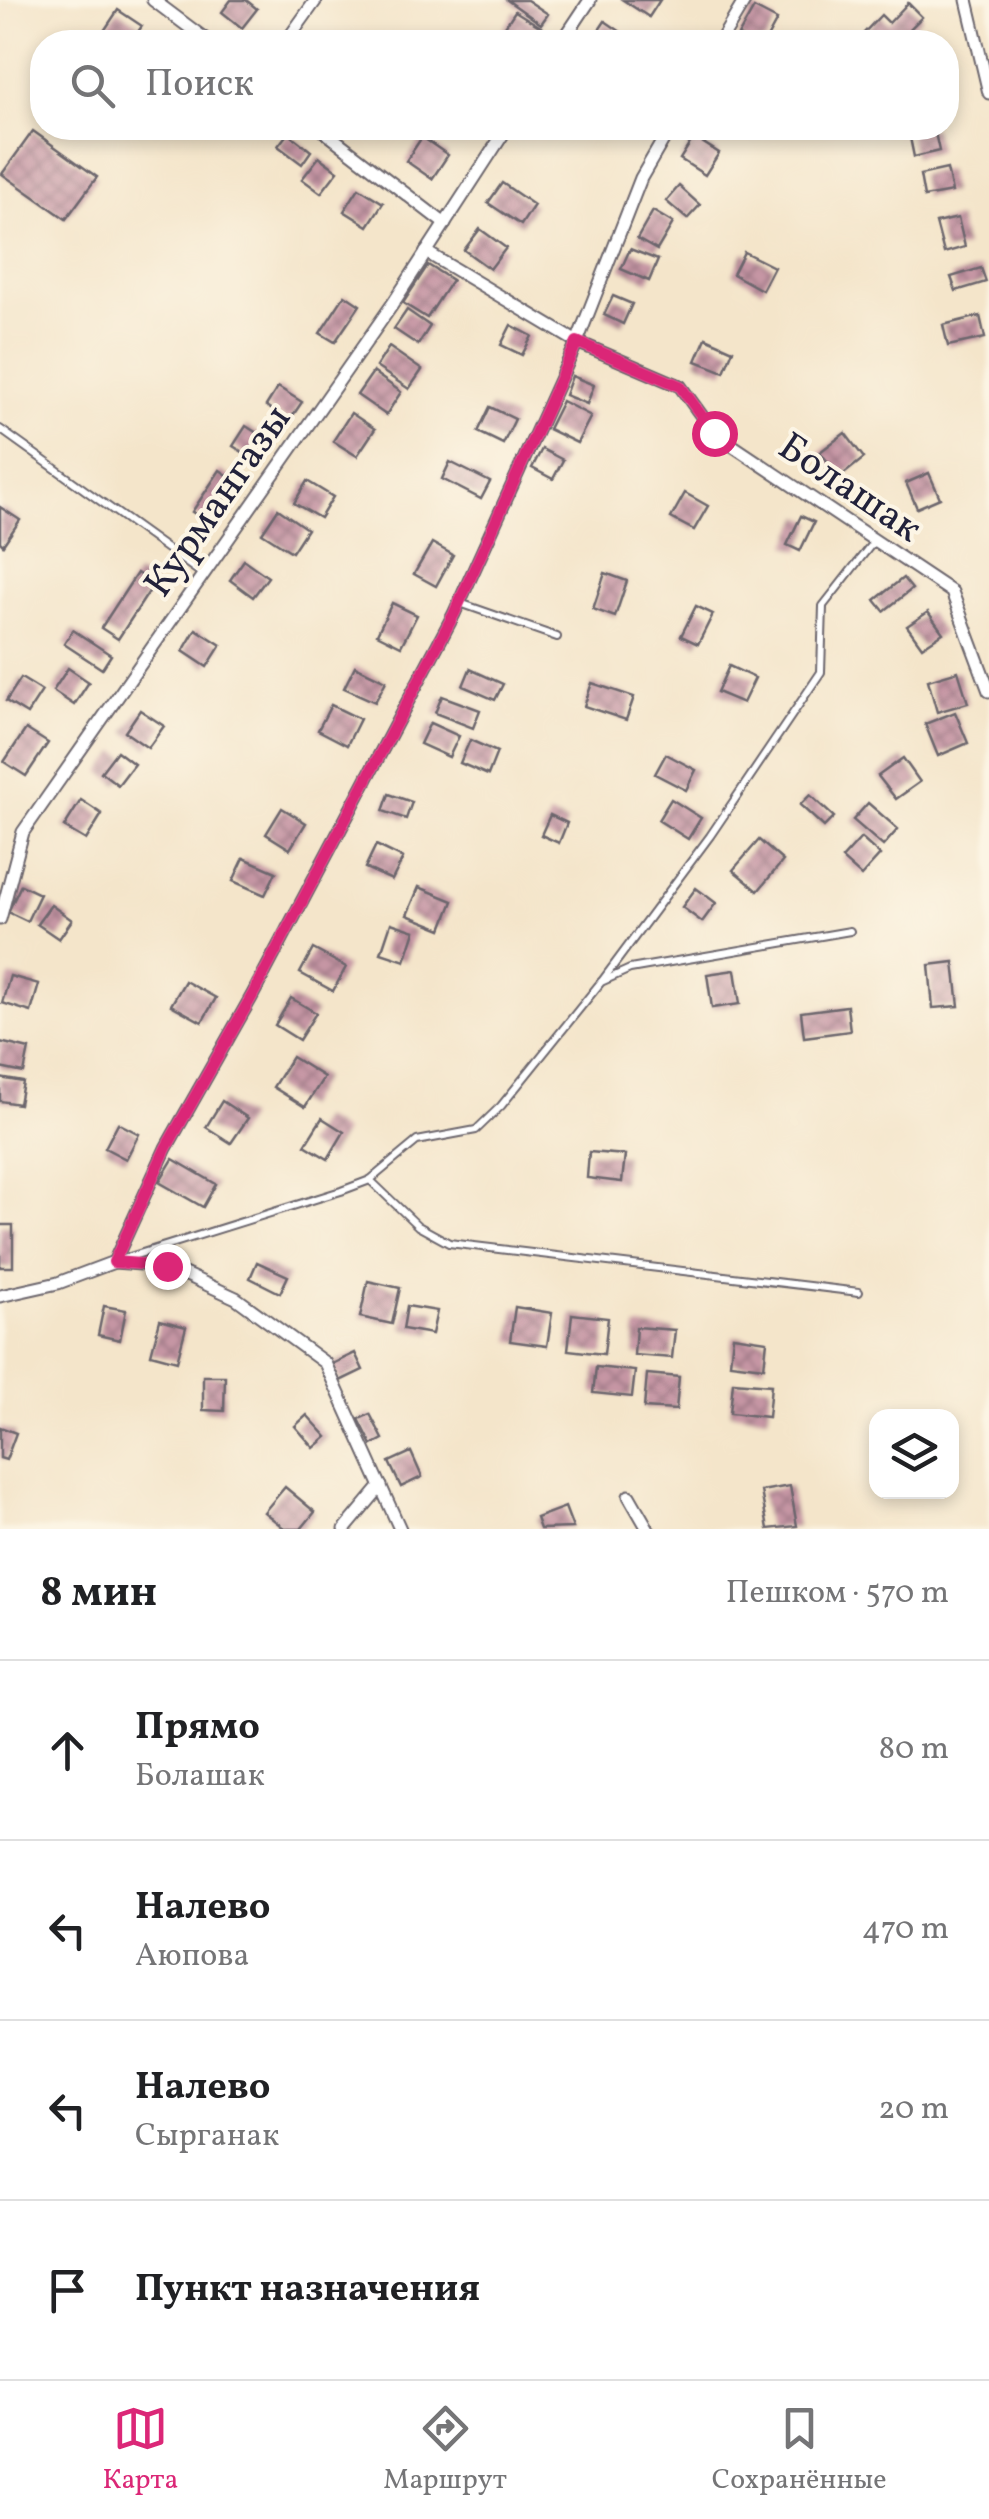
<!DOCTYPE html>
<html lang="ru">
<head>
<meta charset="utf-8">
<style>
	body { margin:0; font-family:Vollkorn,serif; background:#f6f6f6; color:#202124 }
	.controls { position:absolute; right:30px; bottom:30px; display:grid; overflow:hidden; border-radius:20px; box-shadow:0 5px 15px #0003 }
	.controls button { width:90px; height:90px; display:grid; place-items:center; padding:0; border:0; border-bottom:2px solid #e0e0e0; background:#fff; color:#202124; font:50px sans-serif }
	.stop { position:absolute; width:30px; height:30px; margin:-22px; border:8px solid #db2777; border-radius:50%; background:#fff }
	.stop.end { background:#db2777; border-color:#fff; box-shadow:0 2px 10px #0008 }
	.list { margin:0; padding:0; list-style:none }
	h2 { display:flex; justify-content:space-between; align-items:center; height:130px; margin:0; padding:0 40px; font-size:42px }
	h2 small { font-size:32px; font-weight:400; color:#757577 }
	.list li { display:grid; grid-template-columns:65px 1fr auto; gap:30px; align-items:center; box-sizing:border-box; height:180px; padding:0 40px; border-top:2px solid #e0e0e0 }
	.list b { display:block; font-size:38px; white-space:nowrap }
	.list p { margin:0; font-size:32px; white-space:nowrap; color:#757577 }
	.list em { font-size:32px; font-style:normal; color:#757577 }
	.icon { flex:none; width:55px; height:55px; fill:none; stroke:currentColor; stroke-width:2; stroke-linecap:round; stroke-linejoin:round }
	.map { position:relative; flex:none; width:989px; height:1529px; overflow:hidden }
	.search { position:absolute; background:#fff; box-shadow:0 5px 15px #0003; left:30px; right:30px; top:30px; height:110px; display:flex; align-items:center; gap:25px; box-sizing:border-box; padding:0 35px; border-radius:40px; color:#757577; font-size:38px }
	.sheet { height:850px; background:#fff }
	nav { display:flex; justify-content:space-around; align-items:center; box-sizing:border-box; height:140px; border-top:2px solid #e0e0e0; background:#fff; font-size:28px; color:#757577 }
	nav a { display:grid; justify-items:center; gap:5px }
	nav .on { color:#db2777 }
	.map>svg:first-child { display:block }
	.building { fill:url(#building-cross-hatch) }
	.lines { fill:none; stroke-linecap:round; stroke-linejoin:round }
	.service-casing { stroke:#6c666d; stroke-width:10 }
	.minor-casing { stroke:#6c666d; stroke-width:15 }
	.service { stroke:#fff; stroke-width:6 }
	.minor { stroke:#fff; stroke-width:11 }
	.route { stroke:#db2777; stroke-width:12 }
	.labels { text-anchor:middle; stroke-width:8; stroke-linejoin:round; paint-order:stroke }
	.street-label { font-size:40px; fill:#22223b; stroke:#fcf5e5 }
</style>
</head>
<body>
<div class="map">
<svg width="989" height="1529" viewBox="0 0 989 1529">
	<defs>
		<pattern id="building-cross-hatch" width="8" height="8" patternUnits="userSpaceOnUse" patternTransform="scale(2.5)"><rect width="8" height="8" fill="#c696a4"/><path d="M0 0l8 8M0 8l8-8" fill="none" stroke="#a07a87"/></pattern>
	</defs>
	<rect width="100%" height="100%" fill="#fcf5e5"/>
	<filter id="ink" filterUnits="userSpaceOnUse"><feTurbulence type="fractalNoise" baseFrequency=".01" numOctaves="2"/><feDisplacementMap in="SourceGraphic" scale="20" xChannelSelector="R" yChannelSelector="G"/><feConvolveMatrix kernelMatrix="1 2 1 2 8 2 1 2 1" color-interpolation-filters="sRGB"/></filter>
	<filter id="wash" filterUnits="userSpaceOnUse"><feTurbulence type="fractalNoise" baseFrequency=".0048" numOctaves="4" result="noise"/><feDisplacementMap in="SourceGraphic" scale="40" xChannelSelector="R" yChannelSelector="G"/><feGaussianBlur stdDeviation="2.25" result="paint"/><feColorMatrix in="noise" values="0 0 0 0 0 0 0 0 0 0 0 0 0 0 0 0 0 1.4 0 .05"/><feComposite in="paint" operator="in"/></filter>
	<g filter="url(#wash)">
		<rect width="100%" height="100%" fill="#f4e5ca"/>
		<g id="blocks">
			<!-- building -->
			<g class="building">
				<polygon points="231,0 246,0 257,9 242,28 222,12"/>
				<polygon points="507,0 527,0 548,14 541,24"/>
				<polygon points="623,0 660,0 649,17"/>
				<polygon points="908,3 922,17 897,42 869,42 862,35 881,15 889,23"/>
				<polygon points="754,8 777,20 765,42 751,42 738,36"/>
				<polygon points="118,10 142,26 131,42 107,42 100,37"/>
				<polygon points="515,11 544,29 535,42 513,42 500,34"/>
				<polygon points="605,21 627,36 623,42 591,42"/>
				<polygon points="908,128 934,128 939,151 914,157"/>
				<polygon points="33,131 97,177 66,219 2,174"/>
				<polygon points="288,133 311,151 302,164 278,146"/>
				<polygon points="422,137 448,155 432,179 406,161"/>
				<polygon points="694,137 719,153 705,175 680,159"/>
				<polygon points="319,157 338,171 321,193 302,179"/>
				<polygon points="947,169 952,192 924,197 920,175"/>
				<polygon points="502,183 534,205 521,225 488,203"/>
				<polygon points="679,186 700,205 687,219 666,201"/>
				<polygon points="359,188 383,203 368,226 344,211"/>
				<polygon points="653,211 673,223 657,250 637,239"/>
				<polygon points="958,218 965,247 944,253 936,223"/>
				<polygon points="480,229 506,248 490,269 464,250"/>
				<polygon points="630,249 658,260 649,281 621,269"/>
				<polygon points="744,252 774,267 762,290 733,274"/>
				<polygon points="428,265 452,280 427,318 403,303"/>
				<polygon points="981,268 986,282 956,291 951,277"/>
				<polygon points="345,295 360,305 335,342 320,333"/>
				<polygon points="613,296 632,304 623,324 604,315"/>
				<polygon points="407,310 430,326 418,345 394,329"/>
				<polygon points="980,316 985,338 948,346 943,325"/>
				<polygon points="511,325 532,336 522,355 501,345"/>
				<polygon points="706,338 733,350 724,372 696,361"/>
				<polygon points="389,347 422,370 409,389 376,367"/>
				<polygon points="373,372 401,392 386,415 357,395"/>
				<polygon points="572,376 594,385 587,404 565,395"/>
				<polygon points="278,387 302,402 289,421 266,406"/>
				<polygon points="562,401 591,416 577,443 548,429"/>
				<polygon points="490,407 515,419 503,444 478,432"/>
				<polygon points="351,413 375,429 357,456 333,441"/>
				<polygon points="246,426 271,442 259,462 233,446"/>
				<polygon points="845,433 864,458 840,477 820,452"/>
				<polygon points="542,449 563,460 553,479 532,468"/>
				<polygon points="450,462 490,482 481,499 442,479"/>
				<polygon points="220,470 236,481 209,523 192,512"/>
				<polygon points="929,473 940,498 917,508 906,483"/>
				<polygon points="307,481 333,497 320,518 294,503"/>
				<polygon points="685,493 708,506 694,530 671,518"/>
				<polygon points="0,507 20,520 3,545 0,542"/>
				<polygon points="278,509 307,529 292,552 262,533"/>
				<polygon points="801,516 814,522 800,551 787,545"/>
				<polygon points="432,543 453,555 436,586 414,574"/>
				<polygon points="244,560 268,577 253,597 230,580"/>
				<polygon points="137,573 154,584 118,639 101,628"/>
				<polygon points="605,573 627,581 615,617 593,609"/>
				<polygon points="903,578 912,589 884,611 875,600"/>
				<polygon points="392,603 417,615 401,646 377,634"/>
				<polygon points="696,606 713,614 698,644 681,636"/>
				<polygon points="928,612 943,633 922,647 907,626"/>
				<polygon points="196,629 221,645 207,667 183,651"/>
				<polygon points="73,630 111,655 102,669 64,644"/>
				<polygon points="355,666 386,681 375,702 344,688"/>
				<polygon points="729,666 755,678 743,703 717,692"/>
				<polygon points="68,668 89,682 74,705 53,691"/>
				<polygon points="470,669 503,684 495,700 463,686"/>
				<polygon points="958,671 968,703 937,712 928,680"/>
				<polygon points="21,678 42,691 27,714 6,701"/>
				<polygon points="592,683 634,697 626,720 584,706"/>
				<polygon points="442,696 480,710 473,728 435,713"/>
				<polygon points="331,705 360,719 347,745 318,730"/>
				<polygon points="140,710 164,726 148,748 125,732"/>
				<polygon points="955,712 968,743 938,756 925,724"/>
				<polygon points="430,723 459,736 449,757 420,744"/>
				<polygon points="26,729 48,743 26,776 4,762"/>
				<polygon points="470,740 497,752 488,775 460,763"/>
				<polygon points="117,751 134,764 118,785 101,772"/>
				<polygon points="666,754 696,770 686,790 655,774"/>
				<polygon points="903,758 920,782 896,799 878,776"/>
				<polygon points="389,794 412,802 406,819 383,811"/>
				<polygon points="810,795 834,817 824,827 800,805"/>
				<polygon points="671,799 701,818 688,839 658,820"/>
				<polygon points="81,800 102,814 86,840 64,827"/>
				<polygon points="868,803 898,829 883,846 853,820"/>
				<polygon points="282,808 306,823 290,849 266,834"/>
				<polygon points="550,815 567,823 559,843 541,835"/>
				<polygon points="861,838 880,855 861,876 842,859"/>
				<polygon points="759,840 783,861 758,891 733,870"/>
				<polygon points="376,845 403,858 392,880 365,868"/>
				<polygon points="244,858 276,872 265,895 233,881"/>
				<polygon points="21,885 40,894 27,921 8,912"/>
				<polygon points="419,887 453,901 442,929 407,915"/>
				<polygon points="696,888 716,903 702,922 682,907"/>
				<polygon points="51,905 72,920 59,939 37,924"/>
				<polygon points="391,923 415,931 405,961 381,953"/>
				<polygon points="313,949 346,967 333,991 300,973"/>
				<polygon points="954,962 959,1006 933,1008 929,965"/>
				<polygon points="735,970 740,1004 712,1008 707,974"/>
				<polygon points="10,976 39,984 31,1012 2,1003"/>
				<polygon points="185,981 216,998 202,1022 171,1005"/>
				<polygon points="291,998 316,1013 299,1040 275,1025"/>
				<polygon points="847,1006 850,1031 804,1037 801,1012"/>
				<polygon points="0,1042 29,1049 24,1073 0,1068"/>
				<polygon points="292,1057 324,1077 305,1107 273,1087"/>
				<polygon points="0,1078 23,1082 19,1104 0,1101"/>
				<polygon points="222,1101 248,1118 231,1143 206,1127"/>
				<polygon points="322,1118 344,1132 328,1159 305,1145"/>
				<polygon points="118,1123 139,1134 126,1159 105,1148"/>
				<polygon points="589,1152 625,1155 622,1182 587,1178"/>
				<polygon points="173,1159 216,1184 203,1207 159,1182"/>
				<rect x="0" y="1225" width="13" height="42"/>
				<polygon points="257,1262 288,1276 280,1293 250,1278"/>
				<polygon points="368,1281 400,1288 392,1324 360,1317"/>
				<polygon points="104,1306 126,1310 120,1340 98,1335"/>
				<polygon points="407,1306 437,1311 432,1334 403,1329"/>
				<polygon points="515,1307 552,1313 547,1346 510,1341"/>
				<polygon points="572,1314 608,1318 604,1354 568,1350"/>
				<polygon points="160,1320 186,1327 177,1361 151,1354"/>
				<polygon points="636,1327 675,1330 672,1358 634,1355"/>
				<polygon points="733,1336 767,1341 764,1367 730,1363"/>
				<polygon points="355,1353 363,1370 340,1381 332,1364"/>
				<polygon points="596,1367 635,1371 632,1397 593,1393"/>
				<polygon points="647,1374 679,1377 676,1410 644,1408"/>
				<polygon points="203,1376 225,1376 224,1411 203,1410"/>
				<polygon points="733,1382 771,1385 768,1417 730,1413"/>
				<polygon points="370,1414 383,1439 372,1445 359,1419"/>
				<polygon points="307,1415 327,1437 314,1448 295,1426"/>
				<polygon points="0,1427 16,1433 6,1460 0,1458"/>
				<polygon points="411,1452 422,1477 401,1487 389,1462"/>
				<polygon points="790,1486 797,1526 768,1529 761,1491"/>
				<polygon points="285,1487 315,1512 301,1529 285,1529 264,1512"/>
				<polygon points="565,1507 573,1528 540,1529 536,1518"/>
			</g>
		</g>
	</g>
	<g filter="url(#ink)">
		<use href="#blocks" fill-opacity="0" stroke="#6c666d" stroke-width="2.5"/>
		<g class="lines">
			<!-- service casing -->
			<g class="service-casing">
				<g id="service">
					<polyline points="0,429 202,574"/>
					<polyline points="460,603 557,637"/>
					<polyline points="602,981 710,836 821,672 823,606 874,541"/>
					<polyline points="370,1180 418,1226 449,1243 859,1292"/>
					<polyline points="120,1260 341,1191 370,1180 417,1141 476,1130 501,1106 601,982 630,969 850,931"/>
				</g>
			</g>
			<!-- minor casing -->
			<g class="minor-casing">
				<g id="minor">
					<polyline points="153,0 209,42"/>
					<polyline points="967,0 989,93"/>
					<polyline points="286,42 316,0"/>
					<polyline points="562,42 590,0"/>
					<polyline points="720,42 745,0"/>
					<polyline points="320,128 445,224"/>
					<polyline points="426,252 577,342 680,386 714,433 952,592 989,691"/>
					<polyline points="0,919 23,832 392,305 507,128"/>
					<polyline points="114,1262 166,1148 252,996 454,614 577,342 641,178 670,128"/>
					<polyline points="0,1296 58,1283 114,1262 167,1266 236,1298 325,1363 400,1529"/>
					<polyline points="629,1496 648,1529"/>
					<polyline points="345,1529 381,1486"/>
				</g>
			</g>
			<!-- service -->
			<use href="#service" class="service"/>
			<!-- minor -->
			<use href="#minor" class="minor"/>
		</g>
	</g>
	<g class="lines" filter="url(#ink)">
		<!-- route -->
		<polyline class="route" points="167,1266 114,1262 166,1148 252,996 454,614 577,342 680,386 714,433"/>
	</g>
	<g class="labels">
		<!-- street labels -->
		<g class="street-label">
			<text transform="translate(851 486) rotate(34)" y="14">Болашак</text>
			<text transform="translate(216 500) rotate(-55)" y="14">Курмангазы</text>
		</g>
	</g>
</svg>
<div class="controls">
<button><svg class="icon" aria-label="layers" viewBox="0 0 24 24"><path d="M12 4l9 5-9 5-9-5zM3 14l9 5 9-5"/></svg></button>
</div>
<div class="stop" style="left:714px;top:433px"></div>
<div class="stop end" style="left:167px;top:1266px"></div>
<div class="search"><svg class="icon" aria-label="search" viewBox="0 0 24 24"><circle cx="10" cy="10" r="6"/><path d="M15 15l6 6"/></svg>Поиск</div>
</div>
<section class="sheet">
<h2>8 мин<small>Пешком · 570 m</small></h2>
<ul class="list">
<li><svg class="icon" aria-label="ahead" viewBox="0 0 24 24"><path d="M12 20V5M6 11l6-6 6 6"/></svg><div><b>Прямо</b><p>Болашак</p></div><em>80 m</em></li>
<li><svg class="icon" aria-label="left" viewBox="0 0 24 24"><path d="M17 20v-9H6M10 6l-5 5 5 5"/></svg><div><b>Налево</b><p>Аюпова</p></div><em>470 m</em></li>
<li><svg class="icon" aria-label="left" viewBox="0 0 24 24"><path d="M17 20v-9H6M10 6l-5 5 5 5"/></svg><div><b>Налево</b><p>Сырганак</p></div><em>20 m</em></li>
<li><svg class="icon" aria-label="arrive" viewBox="0 0 24 24"><path d="M6 21V4h12l-3 4 3 4H6"/></svg><div><b>Пункт назначения</b></div></li>
</ul>
</section>
<nav>
<a class="on"><svg class="icon" aria-label="map" viewBox="0 0 24 24"><path d="M3 6l6-2 6 2 6-2v14l-6 2-6-2-6 2zM9 4v14M15 6v14"/></svg>Карта</a>
<a><svg class="icon" aria-label="directions" viewBox="0 0 24 24"><path d="M12 3l9 9-9 9-9-9zM9 14v-3h6M13 9l2 2-2 2"/></svg>Маршрут</a>
<a><svg class="icon" aria-label="saved" viewBox="0 0 24 24"><path d="M7 4h10v16l-5-4-5 4z"/></svg>Сохранённые</a>
</nav>
</body>
</html>
